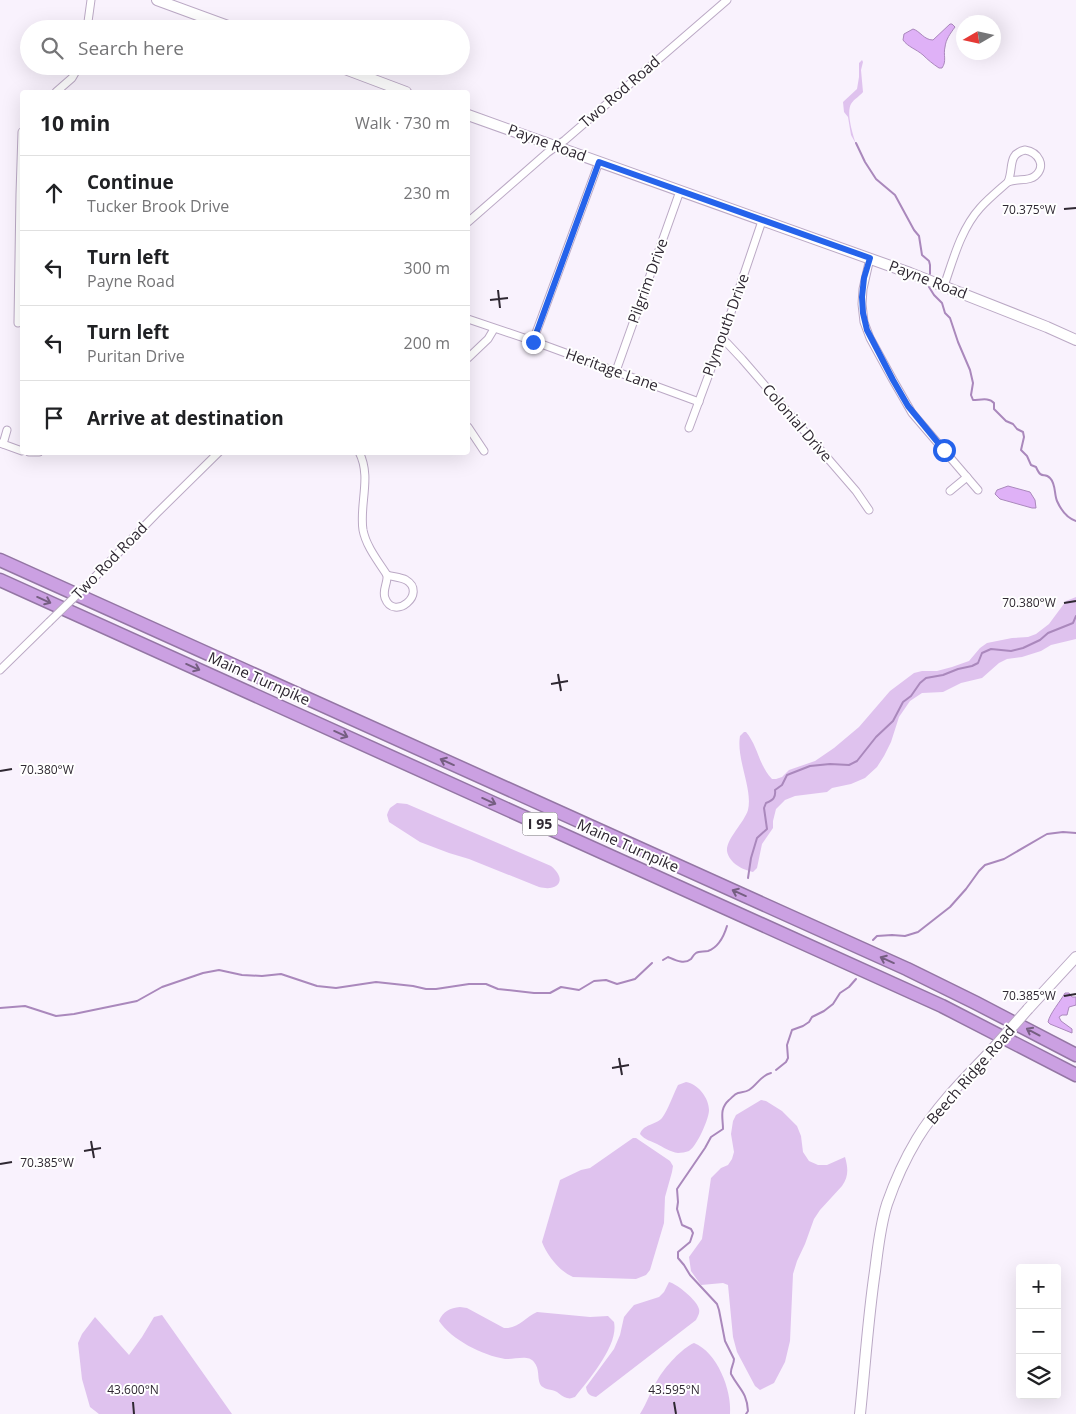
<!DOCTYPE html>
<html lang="en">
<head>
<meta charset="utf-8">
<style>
	body { margin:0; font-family:"Open Sans",sans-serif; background:#f2f2f2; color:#202124 }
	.controls { position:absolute; right:15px; bottom:15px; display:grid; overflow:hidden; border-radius:5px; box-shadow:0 5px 20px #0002 }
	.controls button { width:45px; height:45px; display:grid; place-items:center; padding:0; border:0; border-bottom:1px solid #e0e0e0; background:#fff; color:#202124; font:25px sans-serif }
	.compass { position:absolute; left:956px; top:15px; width:45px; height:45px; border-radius:50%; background:#fff; box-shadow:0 5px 20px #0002; rotate:261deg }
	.stop { position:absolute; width:15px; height:15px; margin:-11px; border:4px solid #2563eb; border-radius:50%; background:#fff }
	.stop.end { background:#2563eb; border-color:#fff; box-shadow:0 1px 5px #0008 }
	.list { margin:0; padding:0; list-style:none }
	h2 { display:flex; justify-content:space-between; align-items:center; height:65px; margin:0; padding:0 20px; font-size:21px }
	h2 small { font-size:16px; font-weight:400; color:#757577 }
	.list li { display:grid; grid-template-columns:32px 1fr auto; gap:15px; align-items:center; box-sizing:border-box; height:75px; padding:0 20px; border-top:1px solid #e0e0e0 }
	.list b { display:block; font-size:19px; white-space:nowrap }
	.list p { margin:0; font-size:16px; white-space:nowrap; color:#757577 }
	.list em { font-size:16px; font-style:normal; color:#757577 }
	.icon { flex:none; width:28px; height:28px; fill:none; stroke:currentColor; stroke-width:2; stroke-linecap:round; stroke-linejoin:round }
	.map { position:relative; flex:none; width:1076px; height:1414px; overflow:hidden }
	.search { position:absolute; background:#fff; box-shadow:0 5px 20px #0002; left:20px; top:20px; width:450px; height:55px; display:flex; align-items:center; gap:12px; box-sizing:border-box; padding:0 18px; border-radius:28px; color:#757577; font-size:19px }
	.panel { position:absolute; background:#fff; box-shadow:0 5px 20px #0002; left:20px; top:90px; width:450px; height:365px; border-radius:5px }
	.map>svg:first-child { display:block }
	.green { fill:#dfc2ee }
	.water { fill:#dfb1f7; stroke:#aa88bc }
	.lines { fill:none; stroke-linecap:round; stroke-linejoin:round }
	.stream { stroke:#aa88bc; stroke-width:2 }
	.street-casing { stroke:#bba9c5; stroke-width:9 }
	.secondary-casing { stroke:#bba9c5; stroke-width:12 }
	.highway-casing { stroke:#9476a4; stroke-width:15 }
	.street { stroke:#fff; stroke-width:7 }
	.secondary { stroke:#fff; stroke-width:10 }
	.highway { stroke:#cba0e2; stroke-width:12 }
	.street-bridge-casing { stroke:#bba9c5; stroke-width:9; stroke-linecap:butt }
	.secondary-bridge-casing { stroke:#bba9c5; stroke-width:12; stroke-linecap:butt }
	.street-bridge { stroke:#fff; stroke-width:7 }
	.secondary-bridge { stroke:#fff; stroke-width:10 }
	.oneway { stroke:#755e81 }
	.route { stroke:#2563eb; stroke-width:6 }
	.ticks { fill:none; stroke:#2f2832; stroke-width:2 }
	.labels { text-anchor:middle; stroke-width:4; stroke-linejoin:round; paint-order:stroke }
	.shield { fill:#fff; stroke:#6d6870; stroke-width:1 }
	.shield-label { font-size:14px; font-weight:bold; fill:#2f2832 }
	.street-label { font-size:15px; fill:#2f2832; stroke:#fff }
	.ticks-label { font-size:12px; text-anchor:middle; fill:#2f2832; stroke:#fff; stroke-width:4; stroke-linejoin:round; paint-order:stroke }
</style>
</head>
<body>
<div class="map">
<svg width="1076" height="1414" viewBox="0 0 1076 1414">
	<rect width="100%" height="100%" fill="#f9f2fd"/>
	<!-- green -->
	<g class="green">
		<path d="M862,60l1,2 -2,8 2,22c-3,4 -9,7 -12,12 -5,9 2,31 5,40l-5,-9 -3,-18 -4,-5 -1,-10 14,-13 2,-12v-14z"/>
		<path d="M1076,597v42l-25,6 -10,6 -19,6 -15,2 -8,4 -17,15 -21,5 -18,9 -21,1 -12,8 -11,16 -8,25 -7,14 -7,11 -12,11 -14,6 -19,4 -5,4 -32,4 -10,4 -9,9 -3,12v7l-11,16 -5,24 -4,4c-10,-2 -24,-9 -26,-21 -1,-12 17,-28 21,-41 5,-21 -12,-51 -8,-74l4,-4h2c12,14 13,34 26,47h4l6,-2 7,-7 26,-9 19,-13 25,-21 31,-36 24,-18 8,-2h15l15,-4 17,-6 11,-13 7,-5 25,-5 16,-1 8,-3 13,-10 17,-23z"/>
		<path d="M397,803l10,1 144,62c17,14 7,26 -12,21l-70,-28 -20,-6 -29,-11 -31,-20 -2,-7 1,-3 2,-4z"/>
		<path d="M686,1082c12,2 23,16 23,28 0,9 -12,36 -20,41 -3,1 -8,2 -11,2 -8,-1 -15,-6 -21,-9 -6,-3 -12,-4 -17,-10 3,-10 16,-9 22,-16 6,-8 11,-23 16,-33z"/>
		<path d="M761,1100l5,1 16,10 15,15 4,10 2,16 6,9 9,4h9l18,-8c3,11 4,19 -3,29l-22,24 -6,9 -9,25 -8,17 -4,13 -3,67 -5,21 -11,21 -14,7 -5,-4 -18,-34 -4,-15 -5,-52 -5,-2 -22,2 -10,-14 -2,-14 13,-18 9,-61 10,-10 7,-3 4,-6 2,-7 -3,-18 2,-13 3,-6z"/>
		<path d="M633,1138h3l34,23 3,5 -1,6 -7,25 -1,26 -14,47 -4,5 -10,4 -63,-2c-14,-6 -26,-22 -31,-35l18,-62 21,-10 9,-2z"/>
		<path d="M669,1282c8,2 28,18 30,27 1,4 -1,7 -3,11l-100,77c-6,-1 -9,-3 -10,-10l28,-38 6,-14 4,-18 4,-5 6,-7 25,-8 5,-5z"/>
		<path d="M460,1307l7,1 37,20c15,1 21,-11 33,-16l53,5 18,-1 6,6c5,23 -25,57 -39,75 -4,1 -4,2 -8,1 -4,-1 -7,-4 -10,-6 -5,-3 -14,-2 -17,-8 -3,-7 0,-15 -6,-22 -6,-8 -20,-2 -29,-3 -23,-4 -53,-19 -66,-38 4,-10 11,-13 21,-14z"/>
		<polygon points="162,1315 232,1414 99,1414 90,1407 82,1379 78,1343 82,1334 95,1317 129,1355 142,1337 154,1317"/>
		<path d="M694,1343c23,9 38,47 36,71h-90c7,-11 11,-24 18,-35 7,-12 24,-31 36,-36z"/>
	</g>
	<!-- water -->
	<g class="water">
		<path d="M950,24h2l3,3c-5,7 -9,12 -10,20 -2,8 2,14 -3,21h-3c-6,-4 -11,-8 -16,-13 -7,-6 -15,-8 -20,-15l1,-6 9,-5c7,2 11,11 20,11z"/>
		<polygon points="1008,486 1030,492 1035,500 1036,508 1032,508 1000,499 995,494 997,490"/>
		<path d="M1065,993h4l3,4h4v8l-7,2 -2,8h-5l-3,2 2,4 11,8v4l-22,-9 -2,-2c2,-9 12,-20 17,-29z"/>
	</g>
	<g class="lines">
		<!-- stream -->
		<g class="stream">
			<polyline points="856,143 865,162 876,179 895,195 914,230 919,236 922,255 929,261 930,265 930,274"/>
			<path d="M929,287l5,8 8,8 3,10 5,5 8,24 12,28 3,13 -2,12 2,5c7,0 16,-3 21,3v6l12,12 7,3 4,5 6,3 1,5 -3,13 6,6 4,9 5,2c6,14 8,4 14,11 6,6 4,16 7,23 4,9 10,17 19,20"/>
			<path d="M748,878l3,-20 6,-20 10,-9 -3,-21 2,-5c7,-3 10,-5 9,-13l7,-5 5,-10 23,-9 20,-2 19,1 8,-4 19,-24 17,-16 10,-19 8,-6 9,-13 6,-5 17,-3 15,-6 14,-3 6,-3 4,-10 9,-4 20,2 12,-3 17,-8 8,-7 25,-10 3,-7"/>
			<polyline points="873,940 877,936 892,935 905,936 918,932 950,907 966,889 979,871 985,865 1004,859 1047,834 1063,832 1076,833"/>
			<path d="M663,960l5,-3c7,3 16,8 23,2 2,-2 2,-4 5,-6 3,-2 8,-1 12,-2 11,-4 16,-15 19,-25"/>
			<polyline points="0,1008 25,1006 56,1016 74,1014 137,1001 162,987 203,973 219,970 242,975 262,976 281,974 317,986 336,988 376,982 413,986 426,989 436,989 469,984 486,984 498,989 534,993 550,993 561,987 579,990 594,981 606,980 617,984 635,979 652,963"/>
			<polyline points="776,1070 786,1062 788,1058 787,1045 792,1030 803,1026 809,1022 812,1017 824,1011 833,1004 840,993 849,987 856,979"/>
			<path d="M746,1414l2,-3c-1,-19 -9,-22 -17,-37 -1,-5 3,-10 3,-15l-9,-18 -6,-31 -2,-6 -27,-29 -6,-10 -6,-7v-6l12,-10 3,-9 -2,-4 -9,-4 -5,-16 1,-7 -1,-13 28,-41 6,-11 12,-8c0,-11 -4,-20 6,-29 3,-2 5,-6 9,-7 4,-1 8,-1 11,-3 8,-5 12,-15 22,-17"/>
		</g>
		<!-- street casing -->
		<g class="street-casing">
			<g id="street">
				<polyline points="87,29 91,0"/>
				<polyline points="56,92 72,78 79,66"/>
				<path d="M1025,150c13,2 22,16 10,26 -7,6 -18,2 -27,6 6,-14 -1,-28 17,-32z"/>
				<polyline points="468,222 547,153 565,140 727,0"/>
				<polyline points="870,258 863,289 862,304 864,322 870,338 893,380 912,413 978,490"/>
				<path d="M944,286c9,-26 17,-57 36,-78 8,-9 19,-18 28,-26"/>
				<polyline points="468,319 533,341 699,402"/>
				<polyline points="18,323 20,194 22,132"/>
				<polyline points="722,339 727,343 742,359 856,491 869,510"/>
				<polyline points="533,341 599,162"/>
				<polyline points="468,358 488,339 494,329"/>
				<polyline points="616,371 680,191"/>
				<polyline points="468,427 484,451"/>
				<polyline points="689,428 722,339 762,221"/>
				<polyline points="0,443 22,451"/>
				<polyline points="3,444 7,430"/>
				<polyline points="29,452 39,452"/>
				<path d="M359,452c13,25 0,52 4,78 3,16 15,31 24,45"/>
				<polyline points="950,491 967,477"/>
				<path d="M387,575c6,2 13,2 19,5 22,13 -12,42 -21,18 -3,-8 3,-15 2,-23z"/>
				<polyline points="91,581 156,514 219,452"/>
				<polyline points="0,670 49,622"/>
			</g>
		</g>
		<!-- secondary casing -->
		<g class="secondary-casing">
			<g id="secondary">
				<polyline points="157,0 236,29"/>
				<polyline points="337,66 406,92"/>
				<polyline points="468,115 910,273 1047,327 1076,340"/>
				<polyline points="1028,1009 1076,957"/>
				<path d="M860,1414c5,-48 8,-96 15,-143 3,-23 5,-45 12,-67 8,-23 18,-45 30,-65 20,-33 47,-60 73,-87"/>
			</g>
		</g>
		<!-- highway casing -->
		<g class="highway-casing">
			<g id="highway">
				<polyline points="0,560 907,969 976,1003 1076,1055"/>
				<polyline points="0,580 942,1006 1076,1075"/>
			</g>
		</g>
		<!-- street -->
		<use href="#street" class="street"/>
		<!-- secondary -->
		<use href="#secondary" class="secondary"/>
		<!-- highway -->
		<use href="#highway" class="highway"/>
		<!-- street-bridge casing -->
		<g class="street-bridge-casing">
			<polyline id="street-bridge" points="49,622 91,581"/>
		</g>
		<!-- secondary-bridge casing -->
		<g class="secondary-bridge-casing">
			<polyline id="secondary-bridge" points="990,1052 1028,1009"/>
		</g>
		<!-- street-bridge -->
		<use href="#street-bridge" class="street-bridge"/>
		<!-- secondary-bridge -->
		<use href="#secondary-bridge" class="secondary-bridge"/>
	</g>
	<!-- one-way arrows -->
	<defs><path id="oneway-shaft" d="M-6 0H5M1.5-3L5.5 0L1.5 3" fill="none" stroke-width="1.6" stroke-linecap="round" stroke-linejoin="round" transform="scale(1.25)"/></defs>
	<g class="oneway">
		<use href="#oneway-shaft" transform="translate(44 600) rotate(24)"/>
		<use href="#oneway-shaft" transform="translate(193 667) rotate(24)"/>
		<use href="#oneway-shaft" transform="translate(341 734) rotate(24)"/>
		<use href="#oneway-shaft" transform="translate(447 762) rotate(-156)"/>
		<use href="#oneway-shaft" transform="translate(489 801) rotate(24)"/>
		<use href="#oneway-shaft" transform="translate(739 893) rotate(-156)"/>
		<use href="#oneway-shaft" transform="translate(887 960) rotate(-156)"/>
		<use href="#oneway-shaft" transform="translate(1033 1032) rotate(-152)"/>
	</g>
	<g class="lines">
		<!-- route -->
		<polyline class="route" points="533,342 599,162 870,258 864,278 862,297 863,313 867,330 893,380 908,406 944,450"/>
	</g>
	<!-- ticks -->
	<path class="ticks" d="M1064,209l12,-1M498,290l2,18M490,300l18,-2M1064,603l12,-2M558,674l3,17M551,684l17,-3M0,771l12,-2M1064,996l12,-2M619,1058l3,17M612,1068l17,-3M91,1141l3,17M84,1151l17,-3M0,1164l12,-2M133,1402l1,12M674,1402l2,12"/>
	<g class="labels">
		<!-- shield labels -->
		<rect class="shield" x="522.5" y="812.5" width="35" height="23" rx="4"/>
		<g class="shield-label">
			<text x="540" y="829">I 95</text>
		</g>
		<!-- street labels -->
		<g class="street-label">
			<text transform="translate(620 92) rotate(-41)" y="5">Two Rod Road</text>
			<text transform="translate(547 143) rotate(20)" y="5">Payne Road</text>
			<text transform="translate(928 280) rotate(21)" y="5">Payne Road</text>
			<text transform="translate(648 281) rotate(-70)" y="5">Pilgrim Drive</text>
			<text transform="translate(726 325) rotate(-70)" y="5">Plymouth Drive</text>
			<text transform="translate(612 370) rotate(20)" y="5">Heritage Lane</text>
			<text transform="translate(797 423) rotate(49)" y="5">Colonial Drive</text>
			<text transform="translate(110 561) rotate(-46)" y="5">Two Rod Road</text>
			<text transform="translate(259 679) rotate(24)" y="5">Maine Turnpike</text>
			<text transform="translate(628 846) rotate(24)" y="5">Maine Turnpike</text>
			<text transform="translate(971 1075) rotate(-49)" y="5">Beech Ridge Road</text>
		</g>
	</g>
	<g class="ticks-label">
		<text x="1029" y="214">70.375°W</text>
		<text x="1029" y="607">70.380°W</text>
		<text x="47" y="774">70.380°W</text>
		<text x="1029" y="1000">70.385°W</text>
		<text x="47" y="1167">70.385°W</text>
		<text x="133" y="1394">43.600°N</text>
		<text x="674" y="1394">43.595°N</text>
	</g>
</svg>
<div class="controls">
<button>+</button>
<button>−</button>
<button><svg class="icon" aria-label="layers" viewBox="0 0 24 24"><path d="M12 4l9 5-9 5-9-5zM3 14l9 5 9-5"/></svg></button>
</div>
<svg class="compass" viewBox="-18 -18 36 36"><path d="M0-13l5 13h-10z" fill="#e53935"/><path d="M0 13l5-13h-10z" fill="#757577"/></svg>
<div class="stop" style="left:944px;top:450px"></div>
<div class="stop end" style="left:533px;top:342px"></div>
<div class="search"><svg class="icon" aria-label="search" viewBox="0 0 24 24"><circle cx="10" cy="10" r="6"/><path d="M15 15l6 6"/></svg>Search here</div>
<section class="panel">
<h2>10 min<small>Walk · 730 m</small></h2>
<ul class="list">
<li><svg class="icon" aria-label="ahead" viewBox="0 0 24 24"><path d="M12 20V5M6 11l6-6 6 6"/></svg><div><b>Continue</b><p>Tucker Brook Drive</p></div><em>230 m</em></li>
<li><svg class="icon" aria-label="left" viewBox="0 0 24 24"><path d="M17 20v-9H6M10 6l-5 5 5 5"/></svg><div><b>Turn left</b><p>Payne Road</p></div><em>300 m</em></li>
<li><svg class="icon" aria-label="left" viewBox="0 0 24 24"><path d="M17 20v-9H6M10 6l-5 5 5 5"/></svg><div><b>Turn left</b><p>Puritan Drive</p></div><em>200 m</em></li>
<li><svg class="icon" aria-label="arrive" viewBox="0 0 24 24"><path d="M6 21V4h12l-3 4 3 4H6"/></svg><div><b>Arrive at destination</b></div></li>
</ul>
</section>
</div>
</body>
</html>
